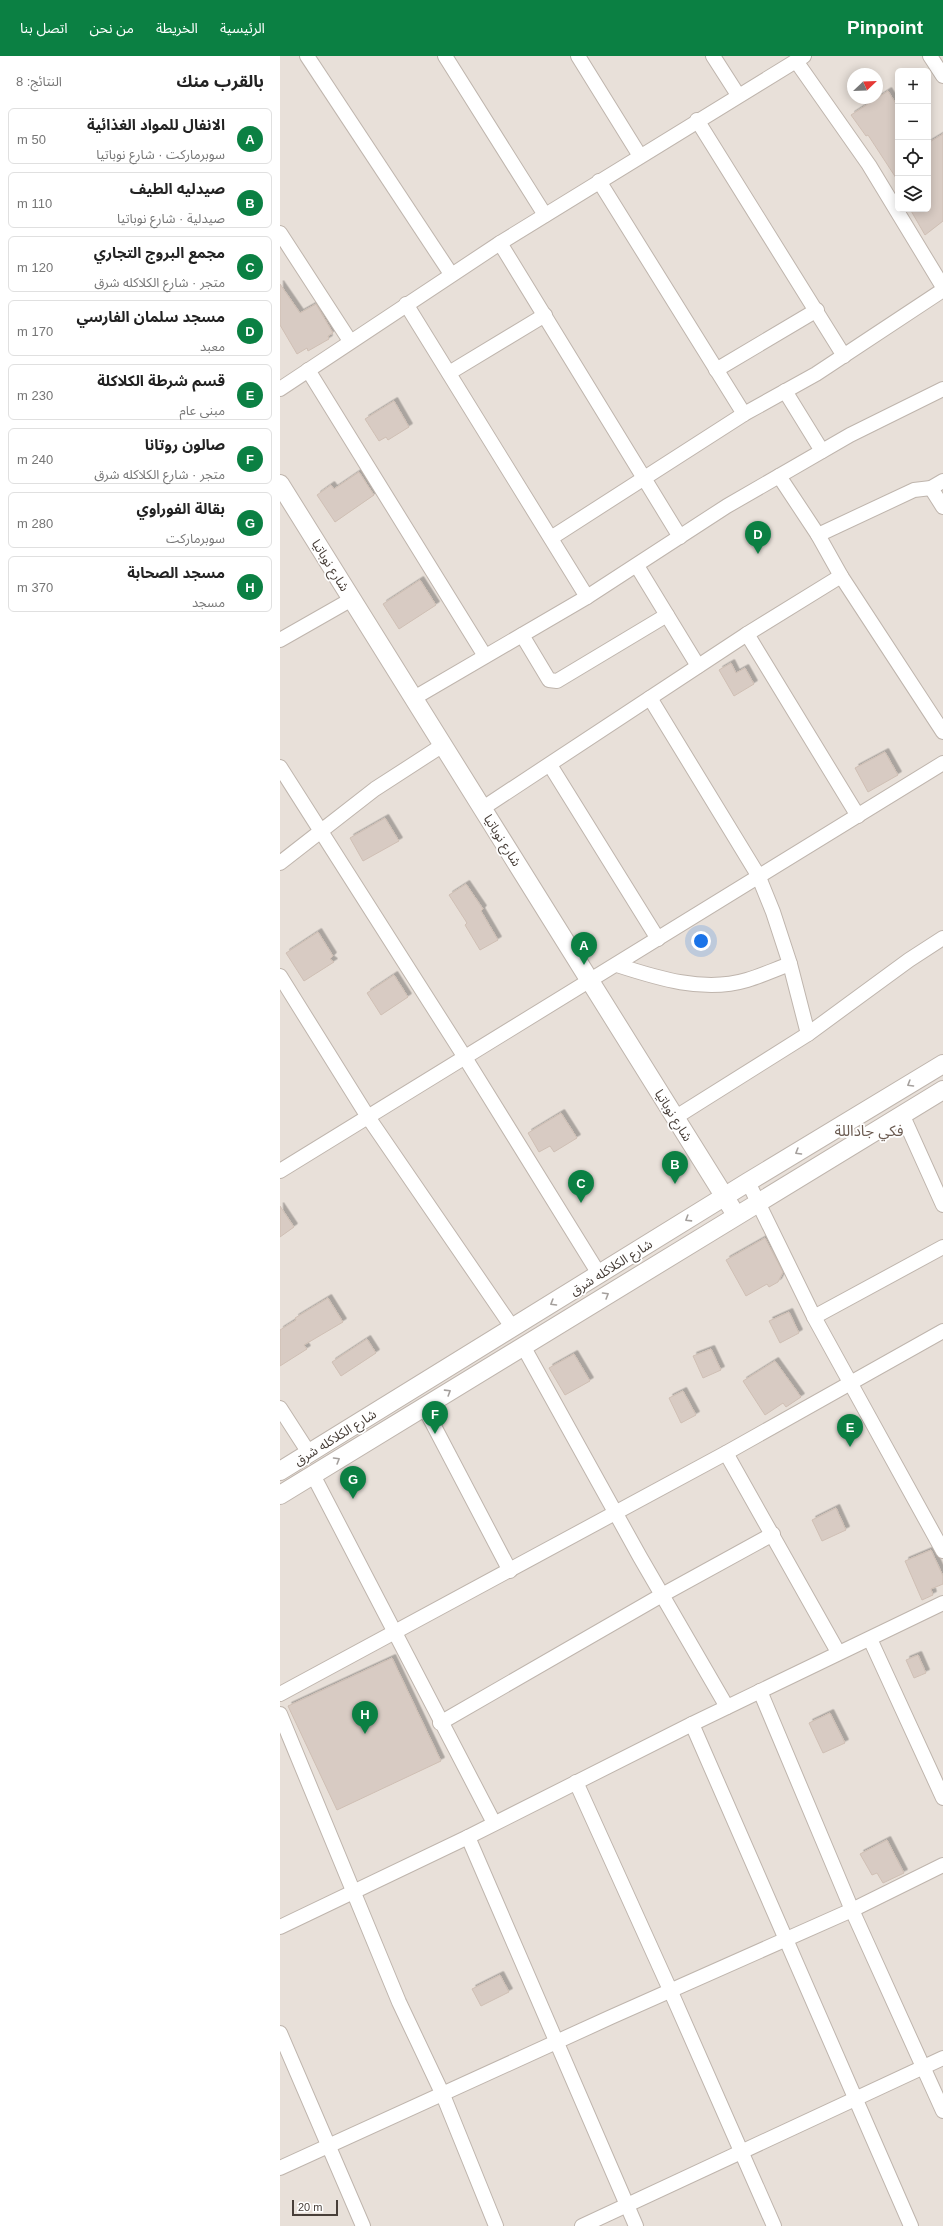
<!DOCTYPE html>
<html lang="ar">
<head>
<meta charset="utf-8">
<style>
	body { margin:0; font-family:Arial,"Noto Sans Arabic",sans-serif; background:#f2f2f2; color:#222; direction:rtl }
	.controls { position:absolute; right:12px; top:12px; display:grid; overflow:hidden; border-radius:6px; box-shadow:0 2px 10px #0003 }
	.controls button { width:36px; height:36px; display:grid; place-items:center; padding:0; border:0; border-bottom:1px solid #e0e0e0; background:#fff; color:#222; font:20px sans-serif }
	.compass { position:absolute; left:567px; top:12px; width:36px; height:36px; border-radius:50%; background:#fff; box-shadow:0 2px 10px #0003; rotate:67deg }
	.scale { position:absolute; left:12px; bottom:10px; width:46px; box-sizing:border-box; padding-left:4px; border:2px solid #483f39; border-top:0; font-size:11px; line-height:14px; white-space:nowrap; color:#483f39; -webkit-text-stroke:3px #fff; paint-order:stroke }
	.you { position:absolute; left:421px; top:885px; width:14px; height:14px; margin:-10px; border:3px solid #fff; border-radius:50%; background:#1a73e8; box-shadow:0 0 0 6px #1a73e833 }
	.badge { display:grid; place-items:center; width:26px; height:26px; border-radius:50%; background:#0b8043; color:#fff; font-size:13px; font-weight:700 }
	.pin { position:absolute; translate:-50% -33px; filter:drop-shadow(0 1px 2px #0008) }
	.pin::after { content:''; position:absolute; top:21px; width:14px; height:12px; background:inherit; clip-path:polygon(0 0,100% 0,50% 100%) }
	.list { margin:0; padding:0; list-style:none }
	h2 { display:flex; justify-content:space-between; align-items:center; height:52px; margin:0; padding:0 16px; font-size:17px }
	h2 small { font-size:13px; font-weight:400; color:#767676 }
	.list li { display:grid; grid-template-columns:26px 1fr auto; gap:12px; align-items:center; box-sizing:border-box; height:56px; margin:0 8px 8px; padding:0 8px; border:1px solid #e0e0e0; border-radius:6px }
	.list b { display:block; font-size:15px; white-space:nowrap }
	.list p { margin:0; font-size:13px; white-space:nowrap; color:#767676 }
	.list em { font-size:13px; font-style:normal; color:#767676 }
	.icon { flex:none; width:22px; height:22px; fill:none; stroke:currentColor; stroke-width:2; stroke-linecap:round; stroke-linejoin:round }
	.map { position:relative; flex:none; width:663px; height:2170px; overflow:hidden; direction:ltr }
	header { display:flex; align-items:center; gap:24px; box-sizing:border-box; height:56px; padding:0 20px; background:#0b8043; color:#fff }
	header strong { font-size:19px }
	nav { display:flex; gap:22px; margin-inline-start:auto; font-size:14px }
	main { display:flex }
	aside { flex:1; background:#fff }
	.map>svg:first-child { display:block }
	.residential { fill:#e8e0d9; fill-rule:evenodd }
	.building { fill:#d8cbc3; stroke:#cfbfb4; filter:url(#shadow) }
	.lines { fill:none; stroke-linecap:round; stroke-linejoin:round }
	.minor-casing { stroke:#bfb5ad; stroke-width:16 }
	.tertiary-casing { stroke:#bfb5ad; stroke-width:20 }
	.minor { stroke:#fff; stroke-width:14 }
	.tertiary { stroke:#fff; stroke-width:18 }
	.oneway { stroke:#a49f9c }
	.labels { text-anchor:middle; stroke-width:3.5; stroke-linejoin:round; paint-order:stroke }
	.street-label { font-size:13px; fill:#483f39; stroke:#fff }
	.quarter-label { font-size:15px; fill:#6a5a50; stroke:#fff }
</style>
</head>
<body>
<header>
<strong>Pinpoint</strong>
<nav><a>الرئيسية</a><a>الخريطة</a><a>من نحن</a><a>اتصل بنا</a></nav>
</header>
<main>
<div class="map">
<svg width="663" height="2170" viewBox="0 0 663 2170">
	<defs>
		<filter id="shadow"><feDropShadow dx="3.5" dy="-3.5" stdDeviation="0" flood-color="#0004"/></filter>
	</defs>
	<rect width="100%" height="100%" fill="#f4efea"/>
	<!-- residential -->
	<path class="residential" d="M0,0h663v2170h-663zM618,15h30v138h-30zM573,18h24v24h-24z"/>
	<!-- building -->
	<g class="building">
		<polygon points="608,35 618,51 618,125 588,79 586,80 571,59"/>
		<polygon points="663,78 663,165 645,179 630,153 648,153 648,87"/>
		<polygon points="0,228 20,257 36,248 53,277 48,280 49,283 28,295 27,292 17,298 0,269"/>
		<polygon points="114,345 129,371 108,384 106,381 99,385 85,363"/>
		<polygon points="79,416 94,439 55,466 37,439 51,429 54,433"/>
		<polygon points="140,524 156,549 119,573 103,548"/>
		<polygon points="451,607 456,617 465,612 474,628 454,640 439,614"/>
		<polygon points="605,696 618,719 588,736 575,712"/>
		<polygon points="105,762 119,785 83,805 70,782"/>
		<polygon points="186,828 203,853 201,855 218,884 200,894 185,869 187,867 169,839"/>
		<polygon points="38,876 53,900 50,903 54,906 24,925 6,897"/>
		<polygon points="114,919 128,941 101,959 87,937"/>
		<polygon points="281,1057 297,1082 274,1096 270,1090 259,1096 248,1077"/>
		<polygon points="0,1150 14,1171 0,1181"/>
		<polygon points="485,1182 503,1216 498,1226 489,1231 487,1228 466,1240 446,1204"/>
		<polygon points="48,1242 63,1266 24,1289 27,1293 0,1310 0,1274 16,1264 15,1262"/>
		<polygon points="509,1256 519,1277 500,1287 489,1265"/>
		<polygon points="87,1283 96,1297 61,1320 52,1306"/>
		<polygon points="431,1293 441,1314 423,1322 413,1300"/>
		<polygon points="294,1298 310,1325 285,1339 269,1312"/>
		<polygon points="495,1305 521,1341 506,1351 503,1347 485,1359 463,1325"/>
		<polygon points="403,1335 416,1359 401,1367 389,1342"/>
		<polygon points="556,1452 566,1474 542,1485 532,1464"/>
		<polygon points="651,1494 663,1520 663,1528 651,1533 653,1539 642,1544 625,1505"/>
		<polygon points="638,1599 646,1617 634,1622 626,1604"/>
		<polygon points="112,1602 161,1705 57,1754 8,1650"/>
		<polygon points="550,1657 565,1687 543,1697 529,1667"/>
		<polygon points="607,1784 624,1817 603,1827 597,1817 592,1819 580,1798"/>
		<polygon points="220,1919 229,1936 201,1950 192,1933"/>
	</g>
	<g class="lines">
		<!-- minor casing -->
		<g class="minor-casing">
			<g id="minor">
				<polyline points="27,0 171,218"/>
				<polyline points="165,0 265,159"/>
				<polyline points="298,0 360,100"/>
				<polyline points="433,0 458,39"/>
				<polyline points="650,0 663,20"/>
				<polyline points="516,5 589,109 663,231"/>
				<polyline points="417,64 564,300"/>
				<polyline points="319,125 464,358"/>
				<polyline points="0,177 70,285"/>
				<polyline points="220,187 400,481"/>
				<polyline points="126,248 307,541"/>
				<polyline points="28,314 205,600"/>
				<polyline points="436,314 537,254"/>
				<polyline points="169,317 265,259"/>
				<polyline points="0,333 220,187 524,0"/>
				<polyline points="505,335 542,395"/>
				<polyline points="499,420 538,479 561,520 663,676"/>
				<polyline points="651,432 663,451"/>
				<polyline points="538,479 634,434 651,432 663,425"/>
				<polyline points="271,482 464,358 536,318 663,234"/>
				<polyline points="357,510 418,610"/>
				<polyline points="467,578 578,760"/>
				<polyline points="242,579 269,624 277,625 387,559"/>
				<polyline points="0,584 72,543"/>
				<polyline points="134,642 307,541 447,450 570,379 663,333"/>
				<polyline points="370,642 478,819 493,856 510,908 528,978"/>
				<polyline points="270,709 378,883"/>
				<polyline points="0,711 184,1000 319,1218"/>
				<polyline points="203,752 467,578 561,520"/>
				<polyline points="0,807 95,733 163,689"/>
				<path d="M337,909c40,13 87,28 130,15 14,-4 29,-11 43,-16"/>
				<polyline points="0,920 88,1061 232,1271"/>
				<polyline points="622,1058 663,1149"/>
				<polyline points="396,1061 528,978 629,904 663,882"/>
				<polyline points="0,1115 663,707"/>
				<polyline points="468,1126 534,1261 663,1495"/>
				<polyline points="534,1261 663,1191"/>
				<polyline points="243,1290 360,1501 447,1651"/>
				<polyline points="144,1351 230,1515"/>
				<polyline points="0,1352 29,1397"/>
				<polyline points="446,1397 558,1596"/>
				<polyline points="33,1419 214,1767"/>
				<polyline points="590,1583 663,1742"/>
				<polyline points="480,1635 572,1854 663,2055"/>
				<polyline points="0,1638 446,1397 663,1275"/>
				<polyline points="0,1658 119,1946 163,2039 216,2170"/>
				<polyline points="160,1667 382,1539 493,1478"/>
				<polyline points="412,1668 631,2170"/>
				<polyline points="296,1726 391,1936 494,2170"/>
				<polyline points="188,1781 356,2170"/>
				<polyline points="0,1871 188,1781 412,1668 663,1547"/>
				<polyline points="0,1977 83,2170"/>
				<polyline points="0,2112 331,1961 572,1854 663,1809"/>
				<polyline points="302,2170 663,2002"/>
			</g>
		</g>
		<!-- tertiary casing -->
		<g class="tertiary-casing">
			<g id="tertiary">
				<polyline points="0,428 456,1159"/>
				<polyline points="0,1415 468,1126 663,1008"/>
				<polyline points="0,1439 663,1034"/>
			</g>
		</g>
		<!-- minor -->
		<use href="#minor" class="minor"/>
		<!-- tertiary -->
		<use href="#tertiary" class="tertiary"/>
	</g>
	<!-- one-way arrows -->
	<defs><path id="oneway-chevron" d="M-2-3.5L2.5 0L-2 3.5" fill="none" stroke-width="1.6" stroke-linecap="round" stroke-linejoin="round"/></defs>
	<g class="oneway">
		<use href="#oneway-chevron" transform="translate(630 1028) rotate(149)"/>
		<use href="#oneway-chevron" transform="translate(518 1096) rotate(149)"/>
		<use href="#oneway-chevron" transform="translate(408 1163) rotate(148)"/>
		<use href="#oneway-chevron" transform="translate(326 1239) rotate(-31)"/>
		<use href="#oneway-chevron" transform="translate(273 1247) rotate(149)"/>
		<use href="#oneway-chevron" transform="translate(168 1336) rotate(-32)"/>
		<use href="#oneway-chevron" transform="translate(57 1404) rotate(-31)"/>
	</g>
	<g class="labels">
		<!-- street labels -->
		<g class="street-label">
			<text transform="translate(51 509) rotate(58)" y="5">شارع نوباتيا</text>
			<text transform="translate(223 784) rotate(58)" y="5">شارع نوباتيا</text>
			<text transform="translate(394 1059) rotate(58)" y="5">شارع نوباتيا</text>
			<text transform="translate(331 1211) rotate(-32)" y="5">شارع الكلاكله شرق</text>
			<text transform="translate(55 1381) rotate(-32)" y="5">شارع الكلاكله شرق</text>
		</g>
		<!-- quarter labels -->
		<g class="quarter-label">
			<text x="589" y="1080">فكي جاداللة</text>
		</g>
	</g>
</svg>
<div class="controls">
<button>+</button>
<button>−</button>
<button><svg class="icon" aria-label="locate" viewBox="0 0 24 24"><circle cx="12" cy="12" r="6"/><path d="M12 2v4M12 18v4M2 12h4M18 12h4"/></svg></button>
<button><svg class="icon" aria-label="layers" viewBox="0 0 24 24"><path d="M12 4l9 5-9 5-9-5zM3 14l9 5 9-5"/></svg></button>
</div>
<svg class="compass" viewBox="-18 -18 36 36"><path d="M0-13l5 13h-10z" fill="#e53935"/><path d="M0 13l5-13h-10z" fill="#767676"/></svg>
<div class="scale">20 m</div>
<div class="you"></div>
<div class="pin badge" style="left:304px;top:909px">A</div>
<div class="pin badge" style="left:395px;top:1128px">B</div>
<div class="pin badge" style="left:301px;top:1147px">C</div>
<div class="pin badge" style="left:478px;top:498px">D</div>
<div class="pin badge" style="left:570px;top:1391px">E</div>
<div class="pin badge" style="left:155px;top:1378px">F</div>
<div class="pin badge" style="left:73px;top:1443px">G</div>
<div class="pin badge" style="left:85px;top:1678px">H</div>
</div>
<aside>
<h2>بالقرب منك<small>النتائج: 8</small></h2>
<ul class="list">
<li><span class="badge">A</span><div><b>الانفال للمواد الغذائية</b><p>سوبرماركت · شارع نوباتيا</p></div><em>50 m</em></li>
<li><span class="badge">B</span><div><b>صيدليه الطيف</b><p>صيدلية · شارع نوباتيا</p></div><em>110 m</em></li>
<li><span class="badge">C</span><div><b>مجمع البروج التجاري</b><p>متجر · شارع الكلاكله شرق</p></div><em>120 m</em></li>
<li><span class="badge">D</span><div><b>مسجد سلمان الفارسي</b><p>معبد</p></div><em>170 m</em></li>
<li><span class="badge">E</span><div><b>قسم شرطة الكلاكلة</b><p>مبنى عام</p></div><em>230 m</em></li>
<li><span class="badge">F</span><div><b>صالون روتانا</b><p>متجر · شارع الكلاكله شرق</p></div><em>240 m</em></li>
<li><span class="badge">G</span><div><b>بقالة الفوراوي</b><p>سوبرماركت</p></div><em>280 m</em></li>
<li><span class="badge">H</span><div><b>مسجد الصحابة</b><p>مسجد</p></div><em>370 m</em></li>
</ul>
</aside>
</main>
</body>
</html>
